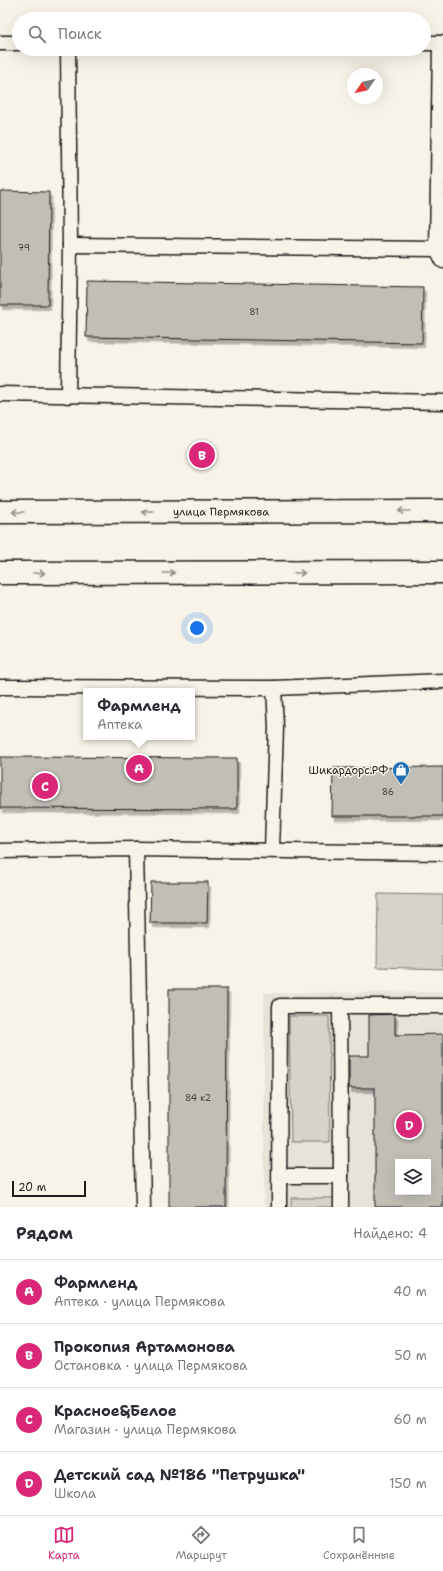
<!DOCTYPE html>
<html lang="ru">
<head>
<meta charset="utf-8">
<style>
	body { margin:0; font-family:"Shantell Sans",sans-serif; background:#f7f7f7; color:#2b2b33 }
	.controls { position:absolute; right:12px; bottom:12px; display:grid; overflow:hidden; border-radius:0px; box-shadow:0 4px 16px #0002 }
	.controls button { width:36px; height:36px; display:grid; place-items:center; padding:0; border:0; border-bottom:1px solid #e1e1e2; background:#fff; color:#2b2b33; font:20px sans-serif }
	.compass { position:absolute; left:347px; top:68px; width:36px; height:36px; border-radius:50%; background:#fff; box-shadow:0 4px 16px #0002; rotate:236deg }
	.scale { position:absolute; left:12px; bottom:10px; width:74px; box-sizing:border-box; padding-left:4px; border:2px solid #1c1c1c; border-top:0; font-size:11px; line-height:14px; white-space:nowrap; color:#1c1c1c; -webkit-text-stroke:3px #f7f3e8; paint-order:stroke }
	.you { position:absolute; left:197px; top:628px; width:14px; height:14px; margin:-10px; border:3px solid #fff; border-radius:50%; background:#1a73e8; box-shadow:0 0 0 6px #1a73e833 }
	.badge { display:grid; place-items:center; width:26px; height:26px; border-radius:50%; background:#db2777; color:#fff; font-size:13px; font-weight:700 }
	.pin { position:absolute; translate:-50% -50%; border:2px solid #fff; box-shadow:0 1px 4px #0006 }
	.popup { position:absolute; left:83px; top:688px; width:112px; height:52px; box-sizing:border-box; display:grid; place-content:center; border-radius:0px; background:#fff; filter:drop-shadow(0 1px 3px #0005); font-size:13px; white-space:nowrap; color:#7c7c81 }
	.popup b { font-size:15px; color:#2b2b33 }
	.popup::after { content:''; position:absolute; left:50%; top:100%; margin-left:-8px; border:8px solid transparent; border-top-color:#fff }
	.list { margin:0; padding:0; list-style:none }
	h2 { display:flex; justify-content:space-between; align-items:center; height:52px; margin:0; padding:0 16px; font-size:17px }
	h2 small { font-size:13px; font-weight:400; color:#7c7c81 }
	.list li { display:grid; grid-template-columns:26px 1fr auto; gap:12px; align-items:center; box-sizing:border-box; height:64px; padding:0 16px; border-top:1px solid #e1e1e2 }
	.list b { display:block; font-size:15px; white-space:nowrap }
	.list p { margin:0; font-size:13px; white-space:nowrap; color:#7c7c81 }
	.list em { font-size:13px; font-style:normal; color:#7c7c81 }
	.icon { flex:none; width:22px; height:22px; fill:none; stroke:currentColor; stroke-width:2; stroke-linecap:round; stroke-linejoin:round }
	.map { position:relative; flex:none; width:443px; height:1207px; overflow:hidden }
	.search { position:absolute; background:#fff; box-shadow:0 4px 16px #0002; left:12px; right:12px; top:12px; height:44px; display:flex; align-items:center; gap:10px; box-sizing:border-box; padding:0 14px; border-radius:22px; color:#7c7c81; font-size:15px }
	.sheet { height:308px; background:#fff }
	nav { display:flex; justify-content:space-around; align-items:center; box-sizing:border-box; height:56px; border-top:1px solid #e1e1e2; background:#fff; font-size:11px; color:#7c7c81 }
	nav a { display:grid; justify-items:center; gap:2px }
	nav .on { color:#db2777 }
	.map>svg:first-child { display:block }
	.built { fill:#e6e3d9; fill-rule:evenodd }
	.green { fill:#d7d3cb; stroke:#7a7874 }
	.building { fill:#c0beb5; stroke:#1c1c1c; fill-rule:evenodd; filter:url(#shadow) }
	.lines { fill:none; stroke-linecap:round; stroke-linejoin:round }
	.service-casing { stroke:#1c1c1c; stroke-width:17 }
	.secondary-casing { stroke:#1c1c1c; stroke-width:25 }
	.service { stroke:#f7f3e8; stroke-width:14 }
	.secondary { stroke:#f7f3e8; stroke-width:22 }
	.oneway { stroke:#94928c }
	.labels { text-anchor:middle; stroke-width:3; stroke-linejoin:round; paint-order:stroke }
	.number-label { font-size:9px; fill:#454442 }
	.street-label { font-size:11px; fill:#1c1c1c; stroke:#f7f3e8 }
	.poi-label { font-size:11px; fill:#1c1c1c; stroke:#f7f3e8; text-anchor:end }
</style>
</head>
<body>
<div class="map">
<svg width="443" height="1207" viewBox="0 0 443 1207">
	<defs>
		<filter id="shadow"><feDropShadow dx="2.5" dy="4.5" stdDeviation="0" flood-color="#0004"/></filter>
	</defs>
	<rect width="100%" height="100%" fill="#f7f3e8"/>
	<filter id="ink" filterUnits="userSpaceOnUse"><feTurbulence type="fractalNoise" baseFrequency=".025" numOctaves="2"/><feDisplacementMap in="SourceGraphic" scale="8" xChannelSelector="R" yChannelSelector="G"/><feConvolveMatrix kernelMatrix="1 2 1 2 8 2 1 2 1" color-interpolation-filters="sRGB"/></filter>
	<g filter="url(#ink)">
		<!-- built -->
		<path class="built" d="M443,992v215h-179v-214zM398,1162h30v30h-30z"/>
		<!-- green -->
		<g class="green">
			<polygon points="378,894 443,895 443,969 377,967"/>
			<polygon points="289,1016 329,1016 330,1142 291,1142"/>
			<rect x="291" y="1198" width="45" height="9"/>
		</g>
		<!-- building -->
		<g class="building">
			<polygon points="0,191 49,192 48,305 0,305"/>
			<polygon points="87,281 423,287 422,343 86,337"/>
			<polygon points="0,757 237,758 237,809 0,808"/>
			<polygon points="443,767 443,816 332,816 333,768"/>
			<polygon points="151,882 208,882 207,923 150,923"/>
			<polygon points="169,989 227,989 226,1207 169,1207"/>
			<path d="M395,1014v21l48,-1v173h-68v-119h-26v-32h20v-41zM398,1162h30v30h-30z"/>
		</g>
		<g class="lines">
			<!-- service casing -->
			<g class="service-casing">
				<g id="service">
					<polyline points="0,43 19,43"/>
					<polyline points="424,43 443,43"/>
					<polyline points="70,245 437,249 443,261"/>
					<polyline points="437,249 440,43"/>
					<polyline points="0,394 443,402"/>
					<polyline points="68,396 70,245 68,49"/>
					<polyline points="0,687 274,688 443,681"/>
					<polyline points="136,849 143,1207"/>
					<polyline points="272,850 276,727 274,688"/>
					<polyline points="0,851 136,849 443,853"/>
					<polyline points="340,1006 341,1176"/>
					<polyline points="280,1176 341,1176 341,1207"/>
					<polyline points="279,1207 280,1006 443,1006"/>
				</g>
			</g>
			<!-- secondary casing -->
			<g class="secondary-casing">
				<g id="secondary">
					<path id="s1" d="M0,512l443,-1"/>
					<polyline points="0,573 443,572"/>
				</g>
			</g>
			<!-- service -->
			<use href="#service" class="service"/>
			<!-- secondary -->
			<use href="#secondary" class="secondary"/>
		</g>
		<!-- one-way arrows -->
		<defs><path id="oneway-shaft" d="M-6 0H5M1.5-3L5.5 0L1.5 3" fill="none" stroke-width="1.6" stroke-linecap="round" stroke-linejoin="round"/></defs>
		<g class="oneway">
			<use href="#oneway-shaft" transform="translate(404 511) rotate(180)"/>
			<use href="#oneway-shaft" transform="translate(18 512) rotate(180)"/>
			<use href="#oneway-shaft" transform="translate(148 512) rotate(180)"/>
			<use href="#oneway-shaft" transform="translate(39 573)"/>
			<use href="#oneway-shaft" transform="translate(169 573)"/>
			<use href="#oneway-shaft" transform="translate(299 573)"/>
		</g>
	</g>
	<!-- icons -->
	<defs>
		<g id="shop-pin" transform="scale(0.9)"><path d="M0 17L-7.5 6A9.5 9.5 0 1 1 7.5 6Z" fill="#1f6fb2" stroke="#f7f3e8"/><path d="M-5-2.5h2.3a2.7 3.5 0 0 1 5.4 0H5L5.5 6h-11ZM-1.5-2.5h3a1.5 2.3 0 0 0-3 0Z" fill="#fff"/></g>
	</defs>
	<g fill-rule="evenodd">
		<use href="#shop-pin" x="401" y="770"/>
	</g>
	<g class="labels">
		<!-- number labels -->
		<g class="number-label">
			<text x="24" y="251">79</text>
			<text x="254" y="315">81</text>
			<text x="388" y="795">86</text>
			<text x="198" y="1101">84 к2</text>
		</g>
		<!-- street labels -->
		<g class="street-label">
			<text dy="4" stroke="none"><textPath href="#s1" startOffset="221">улица Пермякова</textPath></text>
		</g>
		<!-- poi labels -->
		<g class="poi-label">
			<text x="388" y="774">Шикардорс.РФ</text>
		</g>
	</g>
</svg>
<div class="controls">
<button><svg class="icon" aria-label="layers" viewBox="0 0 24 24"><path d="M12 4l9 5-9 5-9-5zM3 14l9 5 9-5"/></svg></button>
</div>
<svg class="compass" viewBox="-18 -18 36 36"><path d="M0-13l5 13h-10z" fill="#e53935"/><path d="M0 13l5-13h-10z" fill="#7c7c81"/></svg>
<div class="scale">20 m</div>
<div class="you"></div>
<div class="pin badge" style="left:139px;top:768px">A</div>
<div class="popup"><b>Фармленд</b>Аптека</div>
<div class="pin badge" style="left:202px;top:455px">B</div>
<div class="pin badge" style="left:45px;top:786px">C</div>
<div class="pin badge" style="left:409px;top:1125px">D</div>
<div class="search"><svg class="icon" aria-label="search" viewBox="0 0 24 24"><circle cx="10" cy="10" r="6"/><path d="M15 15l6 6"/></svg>Поиск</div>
</div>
<section class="sheet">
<h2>Рядом<small>Найдено: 4</small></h2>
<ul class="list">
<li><span class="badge">A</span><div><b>Фармленд</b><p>Аптека · улица Пермякова</p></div><em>40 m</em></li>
<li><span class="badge">B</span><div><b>Прокопия Артамонова</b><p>Остановка · улица Пермякова</p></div><em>50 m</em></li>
<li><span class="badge">C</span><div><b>Красное&amp;Белое</b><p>Магазин · улица Пермякова</p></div><em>60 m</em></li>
<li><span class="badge">D</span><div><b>Детский сад №186 &quot;Петрушка&quot;</b><p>Школа</p></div><em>150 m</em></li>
</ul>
</section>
<nav>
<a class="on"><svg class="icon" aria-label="map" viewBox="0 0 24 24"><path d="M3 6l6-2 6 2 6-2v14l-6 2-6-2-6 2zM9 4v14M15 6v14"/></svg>Карта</a>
<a><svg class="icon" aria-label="directions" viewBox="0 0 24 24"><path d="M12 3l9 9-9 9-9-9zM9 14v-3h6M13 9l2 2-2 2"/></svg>Маршрут</a>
<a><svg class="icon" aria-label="saved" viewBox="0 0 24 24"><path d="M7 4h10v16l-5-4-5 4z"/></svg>Сохранённые</a>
</nav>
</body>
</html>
